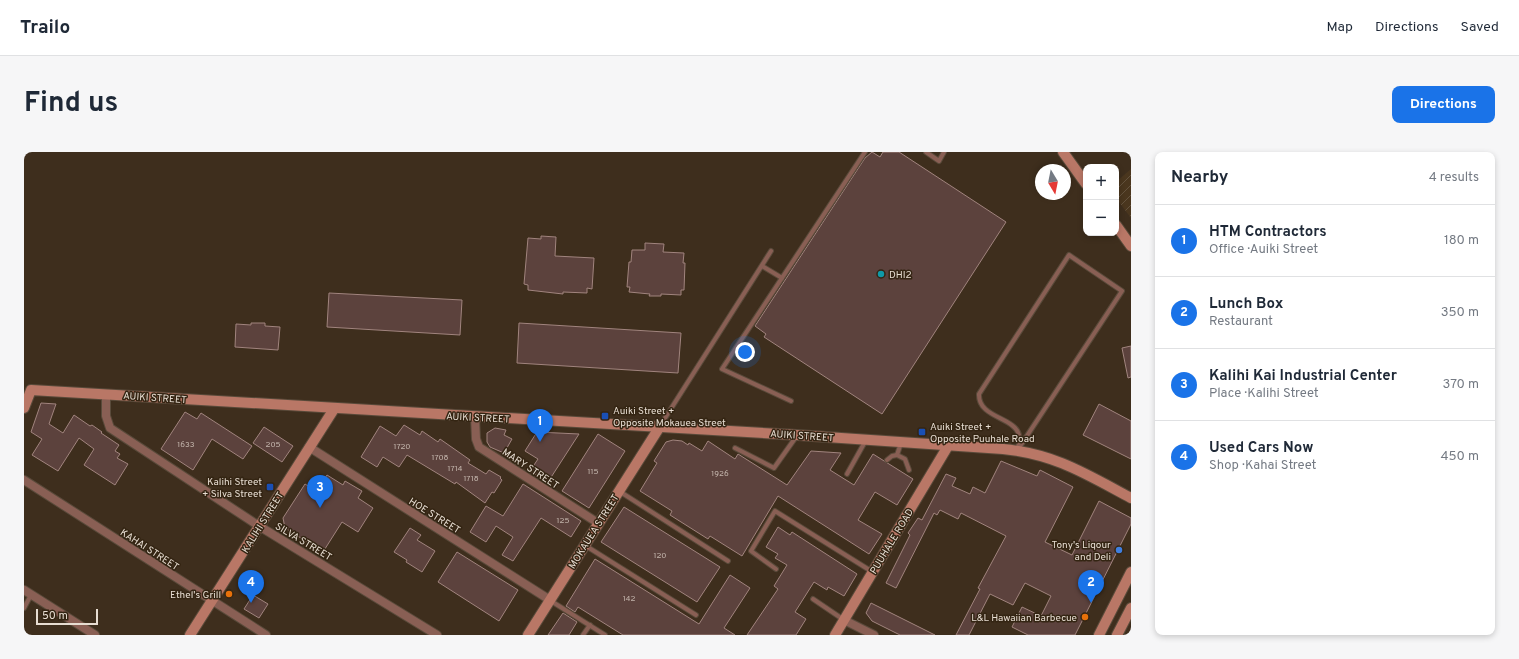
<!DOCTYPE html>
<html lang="en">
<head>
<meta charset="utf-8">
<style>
	body { margin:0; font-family:Overpass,sans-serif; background:#f6f6f7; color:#1f2937 }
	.controls { position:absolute; right:12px; top:12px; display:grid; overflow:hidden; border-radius:8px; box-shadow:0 2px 6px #0003 }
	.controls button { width:36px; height:36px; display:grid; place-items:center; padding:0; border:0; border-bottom:1px solid #e0e1e3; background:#fff; color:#1f2937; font:20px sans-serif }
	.compass { position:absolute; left:1011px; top:12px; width:36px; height:36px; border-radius:50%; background:#fff; box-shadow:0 2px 6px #0003; rotate:170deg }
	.scale { position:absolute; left:12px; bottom:10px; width:62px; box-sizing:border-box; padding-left:4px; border:2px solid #e7ddd2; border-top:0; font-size:11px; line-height:14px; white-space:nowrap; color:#e7ddd2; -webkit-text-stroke:3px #342513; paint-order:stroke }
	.you { position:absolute; left:721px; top:200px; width:14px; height:14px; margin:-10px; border:3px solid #fff; border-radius:50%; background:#1a73e8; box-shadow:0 0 0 6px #1a73e833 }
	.badge { display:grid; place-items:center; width:26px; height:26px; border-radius:50%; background:#1a73e8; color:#fff; font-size:13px; font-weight:700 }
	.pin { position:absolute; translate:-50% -33px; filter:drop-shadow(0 1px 2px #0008) }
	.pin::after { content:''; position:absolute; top:21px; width:14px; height:12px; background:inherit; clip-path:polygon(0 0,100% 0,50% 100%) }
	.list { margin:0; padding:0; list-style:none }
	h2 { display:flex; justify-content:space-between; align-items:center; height:52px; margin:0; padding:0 16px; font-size:17px }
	h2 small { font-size:13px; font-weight:400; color:#747a83 }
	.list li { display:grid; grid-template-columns:26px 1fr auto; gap:12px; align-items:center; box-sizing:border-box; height:72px; padding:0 16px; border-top:1px solid #e0e1e3 }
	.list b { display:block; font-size:15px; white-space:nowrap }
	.list p { margin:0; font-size:13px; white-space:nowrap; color:#747a83 }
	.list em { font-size:13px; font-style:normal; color:#747a83 }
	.map { position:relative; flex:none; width:1107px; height:483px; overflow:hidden; border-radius:8px }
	header { display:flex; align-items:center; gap:24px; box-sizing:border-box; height:56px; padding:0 20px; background:#fff; border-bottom:1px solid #e0e1e3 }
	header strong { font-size:19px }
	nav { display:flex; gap:22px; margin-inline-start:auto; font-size:14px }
	.intro { display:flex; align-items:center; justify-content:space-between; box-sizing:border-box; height:96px; padding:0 24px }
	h1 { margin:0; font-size:28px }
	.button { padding:10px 18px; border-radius:8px; background:#1a73e8; color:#fff; font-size:14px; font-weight:700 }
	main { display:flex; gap:24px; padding:0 24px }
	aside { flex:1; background:#fff; border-radius:8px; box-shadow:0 2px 6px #0003 }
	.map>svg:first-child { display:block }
	.industrial { fill:url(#industrial-furrows) }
	.building { fill:#5c423d; stroke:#a1847e }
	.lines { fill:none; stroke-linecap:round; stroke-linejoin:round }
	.lane-casing { stroke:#594a3a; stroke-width:6 }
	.street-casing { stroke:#594a3a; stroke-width:10 }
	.secondary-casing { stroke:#594a3a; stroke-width:12 }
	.lane { stroke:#895f54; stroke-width:4 }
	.street { stroke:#895f54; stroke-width:8 }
	.secondary { stroke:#b97766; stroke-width:10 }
	.culture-dot { fill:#0f9aa8; stroke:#342513; stroke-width:1.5 }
	.transit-dot { fill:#1a4fb4; stroke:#342513; stroke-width:1.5 }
	.shop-dot { fill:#3f7fe0; stroke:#342513; stroke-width:1.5 }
	.food-dot { fill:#e8710a; stroke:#342513; stroke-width:1.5 }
	.labels { text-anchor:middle; stroke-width:3; stroke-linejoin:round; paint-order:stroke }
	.number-label { font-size:8px; fill:#c4b6ad }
	.poi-label { font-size:10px; fill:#e7ddd2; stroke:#342513; text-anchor:end }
	.street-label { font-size:10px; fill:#e7ddd2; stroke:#342513 }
</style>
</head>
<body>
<header>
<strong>Trailo</strong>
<nav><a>Map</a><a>Directions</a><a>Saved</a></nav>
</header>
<div class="intro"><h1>Find us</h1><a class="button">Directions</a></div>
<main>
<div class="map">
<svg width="1107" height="483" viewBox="0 0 1107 483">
	<defs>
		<pattern id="industrial-furrows" width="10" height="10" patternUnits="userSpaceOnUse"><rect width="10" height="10" fill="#4a361e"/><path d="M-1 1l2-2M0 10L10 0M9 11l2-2" fill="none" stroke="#64533e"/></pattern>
	</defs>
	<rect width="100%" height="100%" fill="#3e2e1d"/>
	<!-- industrial -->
	<polygon class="industrial" points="1107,17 1107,66 1092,46 1092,30"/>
	<!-- building -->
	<g class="building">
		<polygon points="848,0 856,5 859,0 875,0 982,70 858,262 740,185 742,182 731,174 841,6"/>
		<polygon points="517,84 532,85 531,104 570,106 568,137 563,136 563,141 539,140 539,142 504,138 504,133 500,132 504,86 517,87"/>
		<polygon points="621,91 640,92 639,100 660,101 659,111 661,111 660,138 657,138 657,143 637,142 637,144 625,144 626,142 605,140 606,135 603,135 605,110 607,110 608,98 621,98"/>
		<polygon points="305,141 438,148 436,183 303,175"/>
		<polygon points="227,171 241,171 241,174 256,175 254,198 211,195 212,172 227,173"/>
		<polygon points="495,171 657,181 654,221 493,211"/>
		<polygon points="1107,194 1107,225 1104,226 1098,196"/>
		<polygon points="17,251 32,252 25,272 39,281 50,263 66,274 68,273 78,280 77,281 95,293 91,299 96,302 93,306 104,312 91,333 60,313 70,297 55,286 34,319 8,303 18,287 7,280"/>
		<polygon points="1075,252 1107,269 1107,307 1059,283"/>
		<polygon points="161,260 173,267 177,261 228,294 219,307 188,287 169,318 137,297"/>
		<polygon points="380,273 396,283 398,279 414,290 416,287 446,308 444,311 462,322 465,318 477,325 476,326 478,328 470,341 468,340 461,351 432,330 431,332 383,303 375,315 359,305 353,315 337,305 356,274 372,284"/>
		<polygon points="240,275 269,294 258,310 229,291"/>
		<polygon points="471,276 482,278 480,283 488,287 480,301 466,295 463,290 463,281"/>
		<polygon points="513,280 555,282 524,330 506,319 514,307 501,299"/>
		<polygon points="574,282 601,299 565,356 538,339"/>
		<polygon points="649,288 658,289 664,293 665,291 678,299 684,289 711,307 714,302 763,333 787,299 817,301 806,318 830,333 849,302 889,327 873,353 851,340 834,368 858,382 845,402 754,344 718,404 686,384 684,387 646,363 648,359 616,339 633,311 630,309 642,290"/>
		<polygon points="977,309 1013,324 1016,318 1049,335 1021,390 1048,403 1075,349 1107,366 1107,372 1051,483 1004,483 988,475 998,455 1017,464 1027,444 1001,431 989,453 966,442 945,483 932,483 956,437 954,436 982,384 937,361 934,367 916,358 913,363 910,361 872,436 862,431 886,383 884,381 894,366 898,368 922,322 932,326 928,334 946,342 949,335 961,341"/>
		<polygon points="303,323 319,333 321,329 338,339 334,346 349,356 334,380 318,370 299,400 261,376 259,366 281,332 292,339"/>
		<polygon points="499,332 557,369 547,385 517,366 489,409 478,403 489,385 472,374 462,390 446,380 462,354 479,364"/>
		<polygon points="600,355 696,415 673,450 577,390"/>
		<polygon points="754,375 766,383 768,380 833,422 820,444 804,435 803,438 790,430 771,460 782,467 772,483 723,483 754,437 750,434 763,413 751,406 754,402 742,395"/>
		<polygon points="386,376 397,383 393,388 411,399 398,420 382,410 383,408 370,400"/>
		<polygon points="433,400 494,438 475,469 414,430"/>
		<polygon points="571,407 675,472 706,423 726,436 700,476 711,483 599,483 554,455 551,460 542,454"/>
		<polygon points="229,443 244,452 235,466 220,457"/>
		<polygon points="847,451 911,483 876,483 848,469 842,461"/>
		<polygon points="539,461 553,470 545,483 524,483"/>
	</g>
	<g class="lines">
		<!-- lane casing -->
		<g class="lane-casing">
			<g id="lane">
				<polyline points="902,0 915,9 920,0"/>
				<path d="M1045,103l53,36 -105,160c1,-5 4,-11 2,-16 -4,-18 -41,-17 -40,-41z"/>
				<polyline points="738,114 758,126"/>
				<polyline points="767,249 698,217 841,0"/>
				<polyline points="636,274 747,99"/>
				<polyline points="877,291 873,303 881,307 885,318"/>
				<polyline points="711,296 750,316 772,285"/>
				<polyline points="863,308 868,304 873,303"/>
				<polyline points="823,322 842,288"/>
				<polyline points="595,339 704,409"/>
				<polyline points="562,394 672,463"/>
				<polyline points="752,417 727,399 751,359 847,419"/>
				<polyline points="789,447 820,468"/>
				<polyline points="527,449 581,483"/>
				<polyline points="0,456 7,443"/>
				<polyline points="559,483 566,473"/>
			</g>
		</g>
		<!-- street casing -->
		<g class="street-casing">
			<g id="street">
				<polyline points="82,242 82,264 86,276 235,374 413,483"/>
				<polyline points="451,265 452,287 455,295 574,371"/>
				<polyline points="285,295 526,448"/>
				<polyline points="0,328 242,483"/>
				<polyline points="0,438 71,483"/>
				<polyline points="820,468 850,483"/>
			</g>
		</g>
		<!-- secondary casing -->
		<g class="secondary-casing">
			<g id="secondary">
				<polyline points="1039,0 1062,32"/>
				<polyline points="1092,73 1107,94"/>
				<path d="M0,256l7,-18 766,45 206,14c52,5 83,25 128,49"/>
				<polyline points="166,483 310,257"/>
				<polyline points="504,483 635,276"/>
				<polyline points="811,483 924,294"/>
				<polyline points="1075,483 1107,420"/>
				<polyline points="1093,483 1107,456"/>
			</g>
		</g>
		<!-- lane -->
		<use href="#lane" class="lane"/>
		<!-- street -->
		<use href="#street" class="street"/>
		<!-- secondary -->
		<use href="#secondary" class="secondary"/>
	</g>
	<!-- markers -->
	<circle class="culture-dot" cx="857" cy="122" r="4"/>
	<g class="transit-dot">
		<rect x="577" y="260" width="8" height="8" rx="2"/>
		<rect x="894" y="276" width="8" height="8" rx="2"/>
		<rect x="242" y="331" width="8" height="8" rx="2"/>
	</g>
	<circle class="shop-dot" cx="1095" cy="398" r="4"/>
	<g class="food-dot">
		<circle cx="205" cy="442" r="4"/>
		<circle cx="1061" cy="465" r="4"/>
	</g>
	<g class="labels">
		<!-- number labels -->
		<g class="number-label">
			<text x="162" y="295">1633</text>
			<text x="249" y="295">205</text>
			<text x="378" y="297">1720</text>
			<text x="416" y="308">1708</text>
			<text x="431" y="319">1714</text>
			<text x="569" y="322">115</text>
			<text x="696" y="324">1926</text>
			<text x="447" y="329">1718</text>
			<text x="539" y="371">125</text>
			<text x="636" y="406">120</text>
			<text x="605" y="449">142</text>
		</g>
		<!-- poi labels -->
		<g class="poi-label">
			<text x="865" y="126" text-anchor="start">DHI2</text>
			<text x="589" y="262" text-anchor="start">Auiki Street +<tspan x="589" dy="12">Opposite Mokauea Street</tspan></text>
			<text x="906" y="278" text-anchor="start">Auiki Street +<tspan x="906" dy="12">Opposite Puuhale Road</tspan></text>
			<text x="238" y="333">Kalihi Street<tspan x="238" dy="12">+ Silva Street</tspan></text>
			<text x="1087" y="396">Tony's Liqour<tspan x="1087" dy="12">and Deli</tspan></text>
			<text x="197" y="446">Ethel's Grill</text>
			<text x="1053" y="469">L&amp;L Hawaiian Barbecue</text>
		</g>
		<!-- street labels -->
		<g class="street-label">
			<text transform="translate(131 245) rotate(4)" y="4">AUIKI STREET</text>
			<text transform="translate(454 265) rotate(3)" y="4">AUIKI STREET</text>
			<text transform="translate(778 283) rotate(4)" y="4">AUIKI STREET</text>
			<text transform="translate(507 316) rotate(33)" y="4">MARY STREET</text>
			<text transform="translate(411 363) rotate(32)" y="4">HOE STREET</text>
			<text transform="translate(238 370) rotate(-58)" y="4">KALIHI STREET</text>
			<text transform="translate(569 379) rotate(-58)" y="4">MOKAUEA STREET</text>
			<text transform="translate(280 389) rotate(31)" y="4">SILVA STREET</text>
			<text transform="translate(867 389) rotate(-59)" y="4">PUUHALE ROAD</text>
			<text transform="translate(126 397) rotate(33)" y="4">KAHAI STREET</text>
		</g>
	</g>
</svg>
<div class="controls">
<button>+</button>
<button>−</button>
</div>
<svg class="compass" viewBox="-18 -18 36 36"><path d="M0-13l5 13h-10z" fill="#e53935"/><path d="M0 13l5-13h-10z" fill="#747a83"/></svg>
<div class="scale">50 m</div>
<div class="you"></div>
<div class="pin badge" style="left:516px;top:290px">1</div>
<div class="pin badge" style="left:1067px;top:451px">2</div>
<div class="pin badge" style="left:296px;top:356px">3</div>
<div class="pin badge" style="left:227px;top:451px">4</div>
</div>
<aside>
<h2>Nearby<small>4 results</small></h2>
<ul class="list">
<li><span class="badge">1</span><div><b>HTM Contractors</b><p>Office · Auiki Street</p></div><em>180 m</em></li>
<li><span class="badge">2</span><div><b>Lunch Box</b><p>Restaurant</p></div><em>350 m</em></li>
<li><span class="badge">3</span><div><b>Kalihi Kai Industrial Center</b><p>Place · Kalihi Street</p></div><em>370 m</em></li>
<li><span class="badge">4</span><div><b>Used Cars Now</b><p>Shop · Kahai Street</p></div><em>450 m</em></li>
</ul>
</aside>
</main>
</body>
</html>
